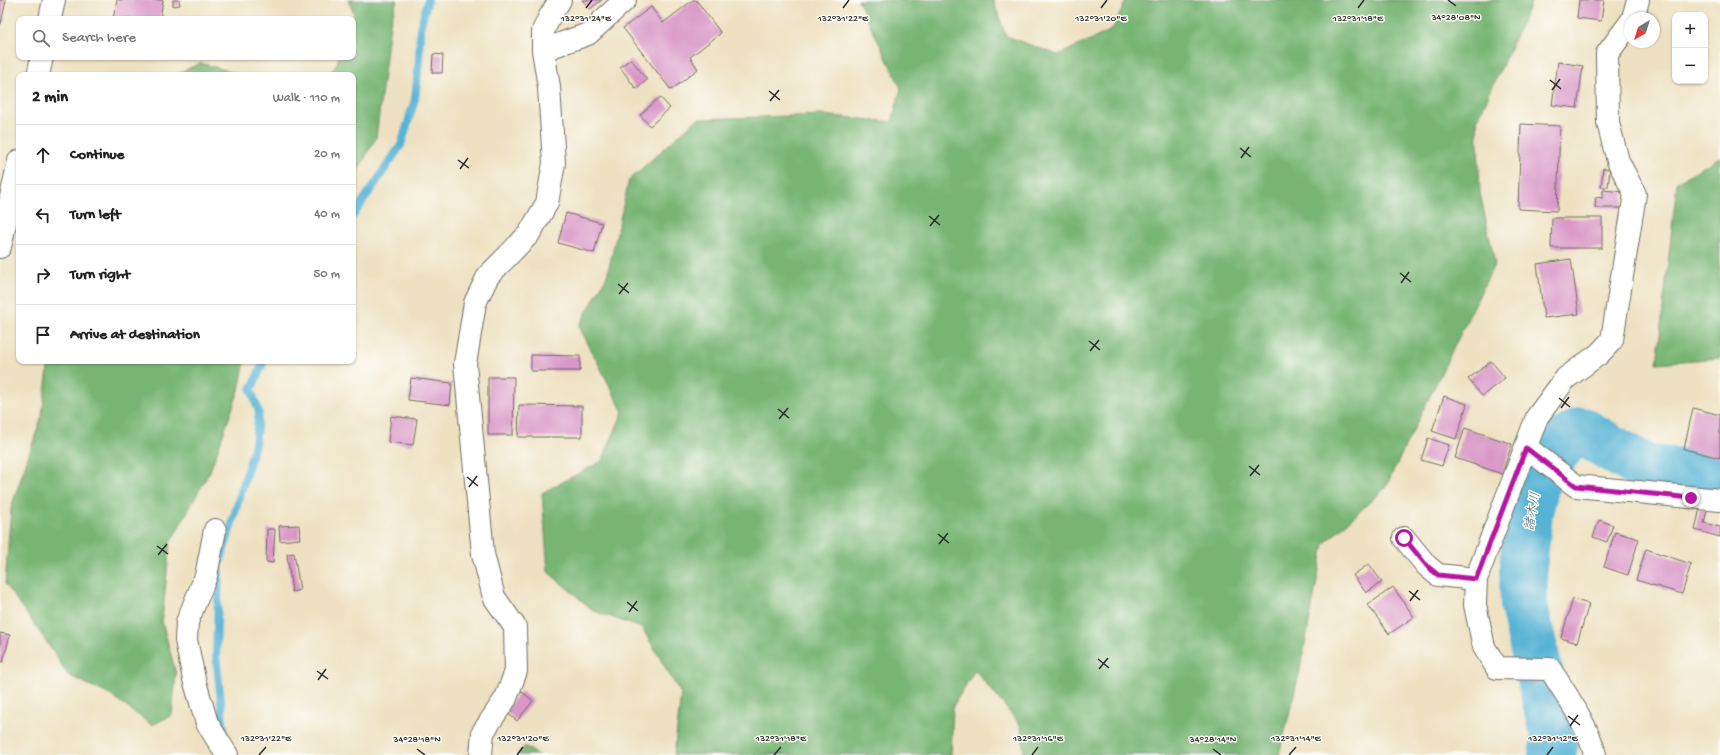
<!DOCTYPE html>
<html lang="en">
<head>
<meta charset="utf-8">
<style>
	body { margin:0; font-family:"Gochi Hand","Klee One",sans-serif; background:#f6f6f6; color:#222 }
	.controls { position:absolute; right:12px; top:12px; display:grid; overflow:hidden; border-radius:8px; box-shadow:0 1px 3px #0004 }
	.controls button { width:36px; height:36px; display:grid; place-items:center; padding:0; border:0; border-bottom:1px solid #e0e0e0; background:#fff; color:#222; font:20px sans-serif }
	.compass { position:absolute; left:1624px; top:12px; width:36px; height:36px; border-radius:50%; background:#fff; box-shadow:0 1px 3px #0004; rotate:218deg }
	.stop { position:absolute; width:12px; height:12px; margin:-9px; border:3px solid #b5179e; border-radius:50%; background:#fff }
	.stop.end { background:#b5179e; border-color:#fff; box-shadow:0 1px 4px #0008 }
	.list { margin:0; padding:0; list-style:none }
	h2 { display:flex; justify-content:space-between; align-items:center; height:52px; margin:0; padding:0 16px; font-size:17px }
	h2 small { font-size:13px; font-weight:400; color:#767676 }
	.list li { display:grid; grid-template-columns:26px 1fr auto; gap:12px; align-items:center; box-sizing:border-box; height:60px; padding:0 16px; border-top:1px solid #e0e0e0 }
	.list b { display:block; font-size:15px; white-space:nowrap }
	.list em { font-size:13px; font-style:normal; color:#767676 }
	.icon { flex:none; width:22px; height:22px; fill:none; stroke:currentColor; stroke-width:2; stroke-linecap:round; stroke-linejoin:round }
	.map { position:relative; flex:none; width:1720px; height:755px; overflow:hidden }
	.search { position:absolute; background:#fff; box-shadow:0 1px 3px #0004; left:16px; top:16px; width:340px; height:44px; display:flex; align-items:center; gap:10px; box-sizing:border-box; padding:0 14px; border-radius:8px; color:#767676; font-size:15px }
	.panel { position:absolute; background:#fff; box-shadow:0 1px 3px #0004; left:16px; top:72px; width:340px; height:292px; border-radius:8px }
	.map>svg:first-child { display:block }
	.forest { fill:#78b574; stroke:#527050 }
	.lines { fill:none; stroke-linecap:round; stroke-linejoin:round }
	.stream { stroke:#57b3d5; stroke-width:8 }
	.river { stroke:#57b3d5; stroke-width:48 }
	.building { fill:#d997c8 }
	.minor-casing { stroke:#6f6b60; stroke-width:24 }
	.minor { stroke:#fff; stroke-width:22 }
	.route { stroke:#b5179e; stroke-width:5 }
	.ticks { fill:none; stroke:#2b2b2b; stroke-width:1.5 }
	.labels { text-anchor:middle; stroke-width:3; stroke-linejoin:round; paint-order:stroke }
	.water-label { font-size:13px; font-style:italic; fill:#3d616f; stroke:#fdfcf7 }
	.ticks-label { font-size:10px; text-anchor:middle; fill:#2b2b2b; stroke:#fdfcf7; stroke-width:3; stroke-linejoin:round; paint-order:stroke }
</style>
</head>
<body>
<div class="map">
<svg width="1720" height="755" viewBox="0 0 1720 755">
	<rect width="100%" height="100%" fill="#fdfcf7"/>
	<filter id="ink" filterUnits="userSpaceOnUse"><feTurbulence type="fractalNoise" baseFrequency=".025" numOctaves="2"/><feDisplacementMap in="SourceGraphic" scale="8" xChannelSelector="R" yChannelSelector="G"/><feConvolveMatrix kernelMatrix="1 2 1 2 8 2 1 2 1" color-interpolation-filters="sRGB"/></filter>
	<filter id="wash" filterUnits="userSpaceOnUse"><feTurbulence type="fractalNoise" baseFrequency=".012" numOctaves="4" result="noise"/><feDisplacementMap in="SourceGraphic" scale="16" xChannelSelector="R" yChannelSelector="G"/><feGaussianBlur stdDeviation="0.9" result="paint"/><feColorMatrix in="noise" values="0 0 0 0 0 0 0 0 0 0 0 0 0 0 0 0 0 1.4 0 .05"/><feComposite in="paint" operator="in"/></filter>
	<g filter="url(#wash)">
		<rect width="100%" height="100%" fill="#eee1c1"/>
		<!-- forest -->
		<g class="forest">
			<polygon points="348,0 397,0 390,24 376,138 353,179 353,75 324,75 335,68 339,57 353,57 352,19 354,14"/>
			<polygon points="858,0 993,0 1006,36 1058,55 1112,30 1126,0 1532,0 1477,121 1480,193 1495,263 1385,488 1324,544 1300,670 1279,755 1024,755 1021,726 975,670 953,706 951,755 674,755 681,694 642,628 594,611 548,572 542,493 602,461 623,412 579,326 607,276 629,180 697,119 823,115 892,122 901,88"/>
			<polygon points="201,63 242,75 174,75"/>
			<polygon points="1720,157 1720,358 1657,363 1677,182"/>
			<polygon points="49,361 245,361 239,390 210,471 170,543 162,621 176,674 172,715 152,725 110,695 68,675 42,635 5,584 11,508 42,415"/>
			<polygon points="525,746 538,755 517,755"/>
		</g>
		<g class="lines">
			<!-- stream -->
			<g class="stream">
				<polyline points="353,216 401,145 415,99 419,61 420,28 428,0"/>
				<polyline points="225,740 216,655 219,567 255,444 259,412 251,390 264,361"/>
			</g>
			<!-- river -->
			<polyline class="river" points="1552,755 1555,740 1524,606 1523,568 1529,512 1538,475 1564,442 1582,431 1647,469 1720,475"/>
		</g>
		<g id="blocks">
			<!-- building -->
			<g class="building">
				<polygon points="0,0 6,0 1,24 0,24"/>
				<polygon points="117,0 163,0 160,19 113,19"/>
				<polygon points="173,0 179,0 180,5 173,6"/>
				<polygon points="582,0 602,0 590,9"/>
				<polygon points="693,0 696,0 721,33 690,57 698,69 671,90 623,28 651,7 663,23"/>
				<polygon points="1579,0 1604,0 1601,21 1577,18"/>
				<polygon points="433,54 443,55 442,73 432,73"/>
				<polygon points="631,59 647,80 636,89 620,67"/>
				<polygon points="1558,62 1583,66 1577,108 1552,105"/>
				<polygon points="660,97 670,108 650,126 640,115"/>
				<polygon points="1521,124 1560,126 1557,211 1518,209"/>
				<polygon points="1603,168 1610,169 1608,187 1601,187"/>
				<polygon points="1603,190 1624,192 1622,208 1595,208 1596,197 1603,198"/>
				<polygon points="566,213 602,223 594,253 558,243"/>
				<polygon points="1552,218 1602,218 1602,248 1551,248"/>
				<polygon points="1571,259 1579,314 1544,318 1537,264"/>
				<polygon points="531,355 580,356 580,371 531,371"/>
				<polygon points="1491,361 1505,378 1482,396 1468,379"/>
				<polygon points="488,377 514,377 513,435 488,435"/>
				<polygon points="411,378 452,383 450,405 408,400"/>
				<polygon points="1444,396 1467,404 1456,439 1432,431"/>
				<polygon points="519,405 582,406 582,437 518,437"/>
				<polygon points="1693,408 1720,415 1720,458 1684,449"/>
				<polygon points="391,416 417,419 413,445 388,442"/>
				<polygon points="1465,428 1512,444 1502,474 1455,458"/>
				<polygon points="1428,438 1449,445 1442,466 1421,460"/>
				<polygon points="1700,508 1707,510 1704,523 1720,527 1720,537 1695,530"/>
				<polygon points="1599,520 1613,525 1607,542 1593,537"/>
				<polygon points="299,525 300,539 280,541 279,526"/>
				<polygon points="267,529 275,529 273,563 266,562"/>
				<polygon points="1615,532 1639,539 1628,575 1604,567"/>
				<polygon points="1646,549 1691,564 1682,594 1636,580"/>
				<polygon points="294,553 300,590 292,592 287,554"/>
				<polygon points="1369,564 1382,582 1366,593 1353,575"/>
				<polygon points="1393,587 1414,617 1389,634 1368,605"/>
				<polygon points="1573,599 1589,604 1577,643 1561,638"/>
				<polygon points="0,633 10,635 3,662 0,661"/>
				<polygon points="521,691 533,701 517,721 505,711"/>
			</g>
		</g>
	</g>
	<g filter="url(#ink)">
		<use href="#blocks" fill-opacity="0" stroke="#6f6b60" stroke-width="1"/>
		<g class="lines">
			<!-- minor casing -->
			<g class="minor-casing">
				<g id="minor">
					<polyline points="1633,18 1638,0"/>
					<polyline points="50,19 54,0"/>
					<polyline points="543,50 588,34 625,0"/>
					<polyline points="38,75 42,57"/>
					<polyline points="0,247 19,161"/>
					<polyline points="1526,447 1576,486 1720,500"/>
					<polyline points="215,530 206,576 187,622 186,640 194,679 207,723 227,755"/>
					<polyline points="1404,538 1427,566 1438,575 1476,579"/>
					<polyline points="481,755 483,732 506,698 516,671 515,627 494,597 483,554 465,364 475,303 488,276 529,234 547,203 554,163 549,87 543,50 543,31 550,16 560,0"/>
					<path d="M1595,755c-6,-28 -30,-62 -45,-86l-53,-1 -13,-21 -9,-42 1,-26 61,-162 29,-39 33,-24 13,-14 23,-146 -17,-33 -10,-38 -1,-69 23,-31"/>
				</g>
			</g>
			<!-- minor -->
			<use href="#minor" class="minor"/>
		</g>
	</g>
	<g class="lines" filter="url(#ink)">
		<!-- route -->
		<polyline class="route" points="1404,538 1427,566 1438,575 1476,579 1526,448 1576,486 1691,498"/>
	</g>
	<!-- ticks -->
	<path class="ticks" d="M1448,0l8,6M586,8l6,-8M843,8l6,-8M1101,8l6,-8M1358,8l6,-8M1550,80l11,9M1552,90l8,-11M769,91l11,9M770,101l9,-11M1240,148l11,9M1241,158l8,-11M458,160l11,8M460,169l8,-11M929,216l11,9M930,226l9,-11M1400,273l11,9M1401,283l8,-11M618,284l11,9M619,294l9,-11M1089,341l11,9M1090,351l9,-11M1559,398l11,9M1561,408l8,-11M778,409l11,9M779,419l9,-11M1249,466l11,9M1250,476l9,-11M467,477l11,9M469,487l8,-11M938,534l11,9M939,544l9,-11M157,546l11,8M158,555l9,-11M1409,591l11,9M1410,601l8,-11M627,602l11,9M629,612l8,-11M1098,659l11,9M1099,669l9,-11M317,671l11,8M318,680l8,-11M1568,716l12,9M1570,726l8,-11M417,749l8,6M1213,749l8,6M259,755l7,-8M517,755l6,-8M774,755l7,-8M1032,755l6,-8M1289,755l7,-8M1547,755l6,-8"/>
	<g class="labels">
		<!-- water labels -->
		<g class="water-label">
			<text transform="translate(1531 511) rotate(-80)" y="5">諸木川</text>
		</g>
	</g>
	<g class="ticks-label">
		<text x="1456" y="20">34°28'08"N</text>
		<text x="586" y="21">132°31'24"E</text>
		<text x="843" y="21">132°31'22"E</text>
		<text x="1358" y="21">132°31'18"E</text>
		<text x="1101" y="21">132°31'20"E</text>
		<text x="266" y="741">132°31'22"E</text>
		<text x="523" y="741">132°31'20"E</text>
		<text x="781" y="741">132°31'18"E</text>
		<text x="1038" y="741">132°31'16"E</text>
		<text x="1296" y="741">132°31'14"E</text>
		<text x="1553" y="741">132°31'12"E</text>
		<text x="417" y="742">34°28'18"N</text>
		<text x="1213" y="742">34°28'14"N</text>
	</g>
</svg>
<div class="controls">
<button>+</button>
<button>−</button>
</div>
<svg class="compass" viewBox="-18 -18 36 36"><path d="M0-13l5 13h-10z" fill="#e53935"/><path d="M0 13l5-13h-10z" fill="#767676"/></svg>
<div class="stop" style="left:1404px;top:538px"></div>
<div class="stop end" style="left:1691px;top:498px"></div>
<div class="search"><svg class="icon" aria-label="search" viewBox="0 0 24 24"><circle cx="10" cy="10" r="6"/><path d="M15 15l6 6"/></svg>Search here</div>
<section class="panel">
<h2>2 min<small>Walk · 110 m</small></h2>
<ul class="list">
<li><svg class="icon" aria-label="ahead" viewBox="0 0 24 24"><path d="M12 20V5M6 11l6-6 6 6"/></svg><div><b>Continue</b></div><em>20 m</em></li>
<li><svg class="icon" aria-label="left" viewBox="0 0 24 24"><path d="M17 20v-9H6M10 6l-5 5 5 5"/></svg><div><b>Turn left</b></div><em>40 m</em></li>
<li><svg class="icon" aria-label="right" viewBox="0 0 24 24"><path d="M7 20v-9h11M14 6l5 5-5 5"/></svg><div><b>Turn right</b></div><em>50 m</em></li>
<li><svg class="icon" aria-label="arrive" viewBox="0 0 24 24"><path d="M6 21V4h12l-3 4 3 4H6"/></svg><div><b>Arrive at destination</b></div></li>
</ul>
</section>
</div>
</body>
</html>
